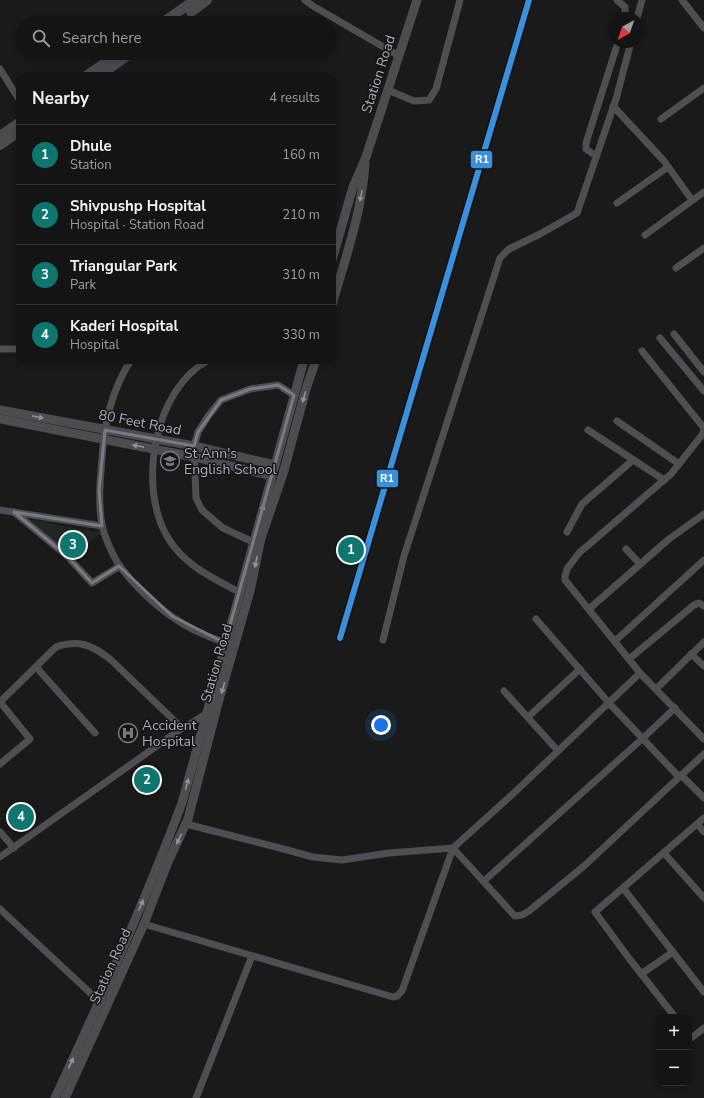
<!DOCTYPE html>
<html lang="en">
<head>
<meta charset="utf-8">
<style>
	body { margin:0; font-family:"Nunito Sans",sans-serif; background:#1d1d1d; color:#f1f3f6 }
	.controls { position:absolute; right:12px; bottom:12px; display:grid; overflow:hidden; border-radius:8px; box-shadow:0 2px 6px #0003 }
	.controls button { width:36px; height:36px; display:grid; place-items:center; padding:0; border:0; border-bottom:1px solid #333334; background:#141414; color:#f1f3f6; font:20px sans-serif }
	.compass { position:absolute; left:608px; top:12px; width:36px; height:36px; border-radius:50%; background:#141414; box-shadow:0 2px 6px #0003; rotate:220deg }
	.you { position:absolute; left:381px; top:725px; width:14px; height:14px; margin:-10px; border:3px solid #fff; border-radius:50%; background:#1a73e8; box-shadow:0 0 0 6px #1a73e833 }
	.badge { display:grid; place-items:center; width:26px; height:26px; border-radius:50%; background:#0f766e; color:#fff; font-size:13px; font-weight:700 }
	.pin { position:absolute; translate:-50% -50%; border:2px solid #fff; box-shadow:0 1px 4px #0006 }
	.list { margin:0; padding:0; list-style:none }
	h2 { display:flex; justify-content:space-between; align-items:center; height:52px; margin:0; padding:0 16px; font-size:17px }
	h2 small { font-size:13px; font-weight:400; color:#9d9ea0 }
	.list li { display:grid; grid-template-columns:26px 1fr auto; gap:12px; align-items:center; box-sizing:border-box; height:60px; padding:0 16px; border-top:1px solid #333334 }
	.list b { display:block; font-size:15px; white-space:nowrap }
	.list p { margin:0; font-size:13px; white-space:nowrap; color:#9d9ea0 }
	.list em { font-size:13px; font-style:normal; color:#9d9ea0 }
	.icon { flex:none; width:22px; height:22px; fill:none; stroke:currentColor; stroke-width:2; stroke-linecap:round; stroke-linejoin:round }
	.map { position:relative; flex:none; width:704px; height:1098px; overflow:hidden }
	.search { position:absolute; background:#141414; box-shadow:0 2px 6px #0003; left:16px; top:16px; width:320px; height:44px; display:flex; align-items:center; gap:10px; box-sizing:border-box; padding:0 14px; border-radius:22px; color:#9d9ea0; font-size:15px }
	.panel { position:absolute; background:#141414; box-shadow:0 2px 6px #0003; left:16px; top:72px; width:320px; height:292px; border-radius:12px }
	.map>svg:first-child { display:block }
	.green { fill:#202721 }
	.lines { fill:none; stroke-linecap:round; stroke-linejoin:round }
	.minor { stroke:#4e4f53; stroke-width:7 }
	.secondary { stroke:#4d4d51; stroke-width:9 }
	.primary { stroke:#4b4c4f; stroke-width:10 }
	.rail-1-casing { stroke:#141416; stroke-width:9 }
	.rail-1 { stroke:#3a90db; stroke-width:6 }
	.oneway { fill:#8f929a }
	.marked { fill:none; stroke:#787b82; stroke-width:3; stroke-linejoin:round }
	.labels { text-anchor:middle; stroke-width:3; stroke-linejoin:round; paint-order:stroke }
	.street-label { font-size:14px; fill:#abafba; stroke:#141416 }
	.poi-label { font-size:14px; fill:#abafba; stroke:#141416; text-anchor:start }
	.line-badge { stroke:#141416; stroke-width:1.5 }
	.badge-label { font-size:11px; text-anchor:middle; font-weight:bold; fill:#fff }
</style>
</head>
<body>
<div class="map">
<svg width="704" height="1098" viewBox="0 0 704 1098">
	<rect width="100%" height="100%" fill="#1a1a1a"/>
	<!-- green -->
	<polygon class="green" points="28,519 101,533 73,557"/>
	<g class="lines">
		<!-- minor -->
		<g class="minor">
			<polyline points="305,0 313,6 399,56"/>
			<polyline points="617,0 625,7 625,18"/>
			<polyline points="682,0 704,28"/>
			<polyline points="637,18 642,0"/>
			<polyline points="0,69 20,101"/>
			<polyline points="388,90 414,101 429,100 436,89 460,0"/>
			<polyline points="613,106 664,161 692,200"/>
			<polyline points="661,119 704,88"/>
			<polyline points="596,156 586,149 586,143 618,42"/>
			<polyline points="617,203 668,167"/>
			<polyline points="645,235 704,192"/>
			<polyline points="676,268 704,248"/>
			<polyline points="674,334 704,372"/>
			<polyline points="660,338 704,391"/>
			<polyline points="0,349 20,349"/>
			<polyline points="642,351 704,428"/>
			<path d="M131,360c-19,29 -27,64 -29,98 -2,23 -4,45 0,67 2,11 13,36 20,44 19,24 45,47 72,61 10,5 21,9 31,13"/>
			<path d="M209,360c-55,28 -72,127 -41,178 16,27 45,40 71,54"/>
			<polyline points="617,421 679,464"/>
			<polyline points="588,430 664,480"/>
			<polyline points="704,430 702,435 671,474 579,553 567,569 565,576 565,580 640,673 704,739"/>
			<polyline points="0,510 102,526"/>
			<polyline points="14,512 67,556 92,583 120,566"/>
			<polyline points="567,532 582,504 633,460"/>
			<polyline points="253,542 223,528 202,510 196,498 194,446 198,432 209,415 221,400 250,389 278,385 294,395"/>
			<polyline points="626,549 640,564"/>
			<polyline points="589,609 669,539 704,514"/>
			<polyline points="536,619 609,703 679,777"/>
			<polyline points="383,640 404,556 500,258 509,249 540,234 577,213 616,99 631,42"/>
			<polyline points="615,641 704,560"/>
			<polyline points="691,654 704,666"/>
			<polyline points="629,659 694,605 699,603 704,606"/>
			<polyline points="36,667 95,733"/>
			<polyline points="656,689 704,642"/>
			<polyline points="504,691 558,751"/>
			<path d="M0,702l56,-55c22,-8 36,-2 54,12l72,69"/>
			<polyline points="0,702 30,739 0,764"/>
			<polyline points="528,717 580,669"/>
			<polyline points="681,775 704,798"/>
			<polyline points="186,824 276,847 313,857 342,860 389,853 453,848 516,791 640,673"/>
			<polyline points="697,824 704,832"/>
			<polyline points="0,832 14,848"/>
			<polyline points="664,853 704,898"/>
			<polyline points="0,857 178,731 208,713"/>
			<polyline points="484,881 643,738 675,708"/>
			<polyline points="623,888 704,992"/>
			<polyline points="0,909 100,1002"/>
			<polyline points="144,924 393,997 397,996 402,991 453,848 513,914 515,916 522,915 529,911 584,866 704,754"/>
			<polyline points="641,974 673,952"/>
			<polyline points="675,1017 628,957 595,912 704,818"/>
			<polyline points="689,1035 691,1038 704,1028"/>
			<polyline points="196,1098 252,956"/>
		</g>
		<!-- secondary -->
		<g class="secondary">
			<polyline points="332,260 353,187 366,157 417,0"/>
			<path d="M332,305c13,-46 30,-93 33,-141"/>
			<polyline points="0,410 194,446 275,465"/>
			<polyline points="0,419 194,457 272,476"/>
			<path d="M55,1098c45,-97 89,-194 127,-295l122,-443"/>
			<polyline points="65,1098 144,924 168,862 188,819 217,707 250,591 261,538 283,474 306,389 316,360"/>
		</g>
		<!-- primary -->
		<g class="primary">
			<polyline points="191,12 207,0"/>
			<polyline points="162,23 195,0"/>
			<polyline points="86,76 119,53"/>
			<polyline points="99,76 131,53"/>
			<polyline points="0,136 20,122"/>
			<polyline points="0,145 20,131"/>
		</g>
		<!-- rail-1 casing -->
		<g class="rail-1-casing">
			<polyline id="rail-1" points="340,638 529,0"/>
		</g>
		<!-- rail-1 -->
		<use href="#rail-1" class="rail-1"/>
	</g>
	<!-- one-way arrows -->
	<defs><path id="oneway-solid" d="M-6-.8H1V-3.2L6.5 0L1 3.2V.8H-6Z"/></defs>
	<g class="oneway">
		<use href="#oneway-solid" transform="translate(361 196) rotate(102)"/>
		<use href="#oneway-solid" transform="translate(304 397) rotate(105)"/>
		<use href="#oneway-solid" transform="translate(38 417) rotate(11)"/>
		<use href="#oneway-solid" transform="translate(138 446) rotate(-169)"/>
		<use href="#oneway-solid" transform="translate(262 510) rotate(-74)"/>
		<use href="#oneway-solid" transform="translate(256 562) rotate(102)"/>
		<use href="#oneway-solid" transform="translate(223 688) rotate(106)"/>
		<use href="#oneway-solid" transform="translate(187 784) rotate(-75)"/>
		<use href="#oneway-solid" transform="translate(179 839) rotate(115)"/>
		<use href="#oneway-solid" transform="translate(141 905) rotate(-67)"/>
		<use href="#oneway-solid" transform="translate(71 1063) rotate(-65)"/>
	</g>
	<!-- marked area -->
	<path class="marked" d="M278,385l16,10 -69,248 -53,-27 -53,-50 -27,17 -25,-27 -53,-44 88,14 -3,-36 6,-60 89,16 4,-14 23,-32 29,-11z"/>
	<!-- icons -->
	<defs>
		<g id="school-ring" transform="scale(1)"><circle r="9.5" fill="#141416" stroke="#787b82" stroke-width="1.5"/><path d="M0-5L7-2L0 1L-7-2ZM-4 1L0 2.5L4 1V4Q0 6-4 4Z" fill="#787b82"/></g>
		<g id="hospital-ring" transform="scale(1)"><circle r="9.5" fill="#141416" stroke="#787b82" stroke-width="1.5"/><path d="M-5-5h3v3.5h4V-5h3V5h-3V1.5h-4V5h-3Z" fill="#787b82"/></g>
	</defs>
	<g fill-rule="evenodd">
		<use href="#school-ring" x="170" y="461"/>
		<use href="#hospital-ring" x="128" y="733"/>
	</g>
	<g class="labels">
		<!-- street labels -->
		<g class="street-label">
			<text transform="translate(378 74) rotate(-72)" y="5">Station Road</text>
			<text transform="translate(140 422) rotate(11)" y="5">80 Feet Road</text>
			<text transform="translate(216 663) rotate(-74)" y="5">Station Road</text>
			<text transform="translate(110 966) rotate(-66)" y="5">Station Road</text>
		</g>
		<!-- poi labels -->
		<g class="poi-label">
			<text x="184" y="458">St Ann's<tspan x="184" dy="16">English School</tspan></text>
			<text x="142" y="730">Accident<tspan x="142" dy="16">Hospital</tspan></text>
		</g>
	</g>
	<g class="line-badge">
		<rect x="470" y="150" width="23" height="19" rx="4" fill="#3a90db"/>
		<rect x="376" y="469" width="23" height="19" rx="4" fill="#3a90db"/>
	</g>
	<g class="badge-label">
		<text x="482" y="163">R1</text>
		<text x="387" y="482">R1</text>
	</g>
</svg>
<div class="controls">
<button>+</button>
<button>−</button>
</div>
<svg class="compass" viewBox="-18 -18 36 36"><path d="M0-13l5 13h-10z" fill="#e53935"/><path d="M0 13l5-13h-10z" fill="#9d9ea0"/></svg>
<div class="you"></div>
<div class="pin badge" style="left:351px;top:550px">1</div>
<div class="pin badge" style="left:147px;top:780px">2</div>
<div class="pin badge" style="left:73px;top:545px">3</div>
<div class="pin badge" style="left:21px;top:817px">4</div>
<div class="search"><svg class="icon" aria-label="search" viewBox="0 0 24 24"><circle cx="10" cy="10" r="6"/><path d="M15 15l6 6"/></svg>Search here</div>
<section class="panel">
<h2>Nearby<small>4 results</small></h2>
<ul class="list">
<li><span class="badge">1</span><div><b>Dhule</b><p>Station</p></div><em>160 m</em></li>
<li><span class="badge">2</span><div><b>Shivpushp Hospital</b><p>Hospital · Station Road</p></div><em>210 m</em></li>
<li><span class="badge">3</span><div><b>Triangular Park</b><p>Park</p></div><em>310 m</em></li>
<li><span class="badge">4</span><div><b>Kaderi Hospital</b><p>Hospital</p></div><em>330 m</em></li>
</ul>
</section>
</div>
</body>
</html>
